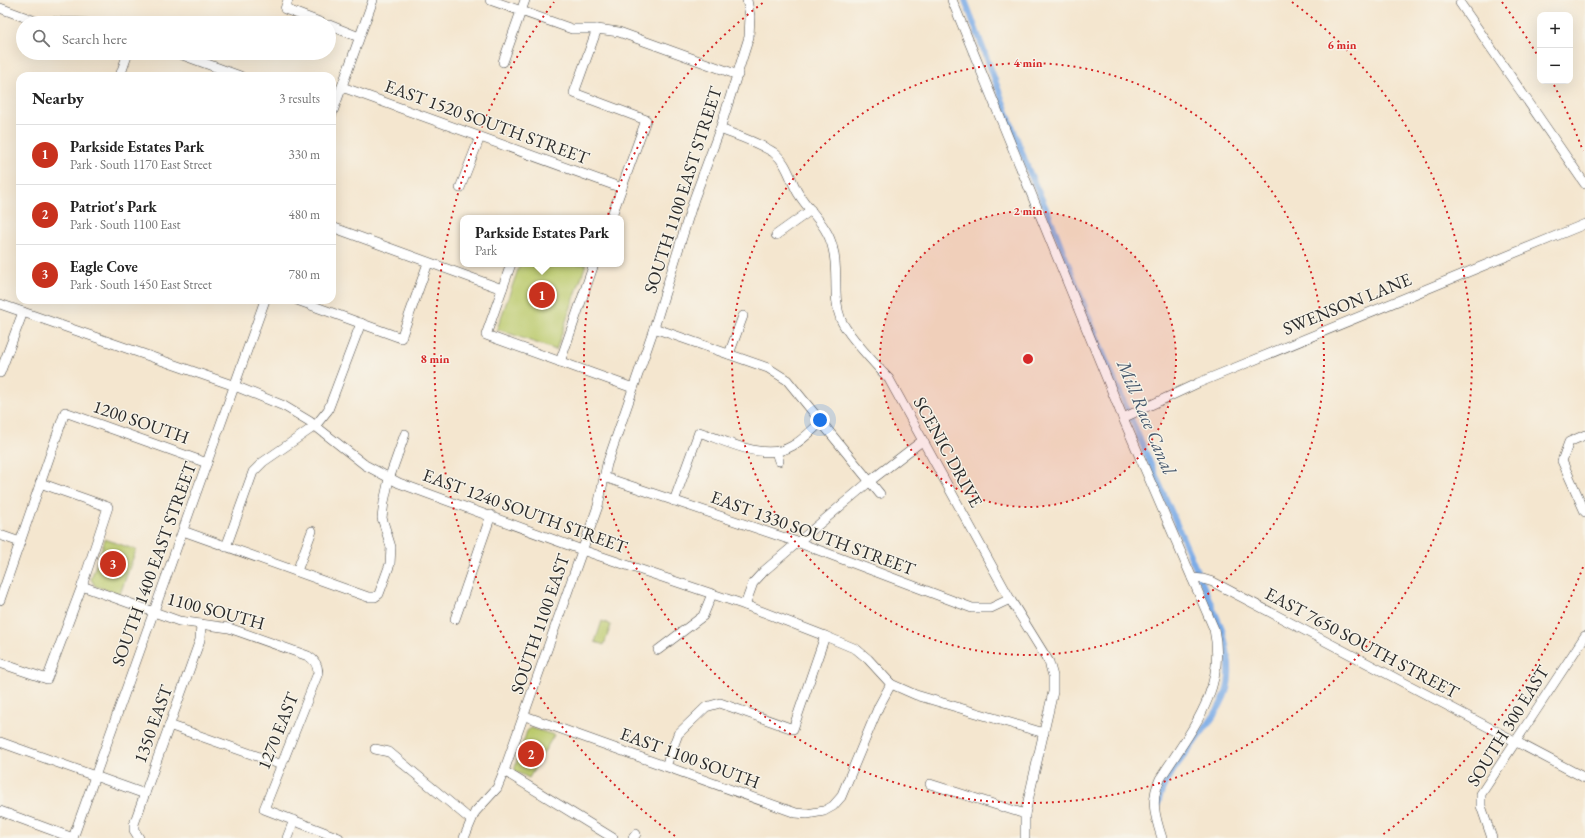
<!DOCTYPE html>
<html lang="en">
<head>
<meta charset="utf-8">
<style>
	body { margin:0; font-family:"EB Garamond",serif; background:#f2f2f2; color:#222 }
	.controls { position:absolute; right:12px; top:12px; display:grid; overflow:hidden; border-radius:8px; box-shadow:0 4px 16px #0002 }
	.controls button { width:36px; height:36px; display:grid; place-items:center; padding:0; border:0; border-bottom:1px solid #e0e0e0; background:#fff; color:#222; font:20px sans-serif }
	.you { position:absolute; left:820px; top:420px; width:14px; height:14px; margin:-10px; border:3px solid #fff; border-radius:50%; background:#1a73e8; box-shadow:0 0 0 6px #1a73e833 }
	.badge { display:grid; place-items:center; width:26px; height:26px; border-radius:50%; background:#c8321e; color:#fff; font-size:13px; font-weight:700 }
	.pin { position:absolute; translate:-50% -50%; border:2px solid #fff; box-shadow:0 1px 4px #0006 }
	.popup { position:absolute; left:460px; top:215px; width:164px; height:52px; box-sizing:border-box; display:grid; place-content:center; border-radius:8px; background:#fff; filter:drop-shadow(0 1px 3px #0005); font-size:13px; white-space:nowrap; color:#767676 }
	.popup b { font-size:15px; color:#222 }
	.popup::after { content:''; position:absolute; left:50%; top:100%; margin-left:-8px; border:8px solid transparent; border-top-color:#fff }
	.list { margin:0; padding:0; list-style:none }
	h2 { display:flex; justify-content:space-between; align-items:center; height:52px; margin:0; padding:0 16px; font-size:17px }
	h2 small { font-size:13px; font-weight:400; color:#767676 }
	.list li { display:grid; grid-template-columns:26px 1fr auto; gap:12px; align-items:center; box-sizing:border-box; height:60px; padding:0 16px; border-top:1px solid #e0e0e0 }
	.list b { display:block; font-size:15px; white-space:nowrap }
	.list p { margin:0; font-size:13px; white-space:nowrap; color:#767676 }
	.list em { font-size:13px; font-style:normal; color:#767676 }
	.icon { flex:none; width:22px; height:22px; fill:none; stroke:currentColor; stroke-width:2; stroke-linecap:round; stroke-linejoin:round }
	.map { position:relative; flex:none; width:1585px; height:838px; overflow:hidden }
	.search { position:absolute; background:#fff; box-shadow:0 4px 16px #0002; left:16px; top:16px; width:320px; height:44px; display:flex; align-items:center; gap:10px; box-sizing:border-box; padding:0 14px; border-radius:22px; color:#767676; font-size:15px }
	.panel { position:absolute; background:#fff; box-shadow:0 4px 16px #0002; left:16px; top:72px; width:320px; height:232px; border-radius:12px }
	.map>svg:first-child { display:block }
	.green { fill:#bbca6d; stroke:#737a4c }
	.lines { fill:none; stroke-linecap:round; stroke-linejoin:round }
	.canal { stroke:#7bace7; stroke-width:6 }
	.minor-casing { stroke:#494744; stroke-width:10 }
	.minor { stroke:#fff; stroke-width:9 }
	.ring { fill:none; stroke:#d62828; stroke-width:2; stroke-dasharray:2 4 }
	.labels { text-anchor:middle; stroke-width:3; stroke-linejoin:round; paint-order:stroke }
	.street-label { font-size:18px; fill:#2b2b2b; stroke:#f7f3e8 }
	.water-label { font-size:19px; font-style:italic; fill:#47586d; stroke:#f7f3e8 }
	.centre { fill:#d62828; stroke:#f7f3e8; stroke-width:2 }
	.ring-label { font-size:12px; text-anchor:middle; font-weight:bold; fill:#d62828; stroke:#f7f3e8; stroke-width:3; stroke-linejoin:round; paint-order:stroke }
</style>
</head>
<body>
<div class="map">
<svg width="1585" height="838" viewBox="0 0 1585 838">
	<rect width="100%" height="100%" fill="#f7f3e8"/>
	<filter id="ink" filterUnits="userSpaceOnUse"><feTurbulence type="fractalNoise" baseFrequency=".025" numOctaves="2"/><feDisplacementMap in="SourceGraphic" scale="8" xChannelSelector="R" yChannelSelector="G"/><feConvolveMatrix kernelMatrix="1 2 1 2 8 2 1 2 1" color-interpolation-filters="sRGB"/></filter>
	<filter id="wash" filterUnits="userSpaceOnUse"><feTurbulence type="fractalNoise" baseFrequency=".012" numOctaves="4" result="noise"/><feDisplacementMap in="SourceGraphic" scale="16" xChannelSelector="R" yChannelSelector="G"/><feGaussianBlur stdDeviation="0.9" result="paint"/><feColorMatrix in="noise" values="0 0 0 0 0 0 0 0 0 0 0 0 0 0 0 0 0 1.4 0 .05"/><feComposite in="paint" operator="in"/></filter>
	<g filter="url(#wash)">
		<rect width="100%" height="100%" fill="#f4e6cf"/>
		<!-- green -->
		<g class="green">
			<polygon points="520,264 586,264 556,350 497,329"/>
			<polygon points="105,539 136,550 120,594 95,586 91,579"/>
			<polygon points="602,621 611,625 604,645 595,642"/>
			<polygon points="531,728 554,735 529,778 515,771 515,766 527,731"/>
		</g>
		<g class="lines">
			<!-- canal -->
			<path class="canal" d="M965,0l64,171 20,44 56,143 117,271c5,19 11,43 4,63 -8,24 -32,49 -46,69 -10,14 -19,26 -22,43"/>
		</g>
	</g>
	<g filter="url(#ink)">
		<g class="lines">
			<!-- minor casing -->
			<g class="minor-casing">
				<g id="minor">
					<polyline points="288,0 285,9 322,23"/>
					<polyline points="490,0 572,29 597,29 619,32 738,75"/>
					<path d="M952,0l171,418 91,211c13,61 -23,101 -54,150 -10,21 -5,38 2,59"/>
					<polyline points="1460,3 1585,184"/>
					<polyline points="0,8 35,21 90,23"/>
					<polyline points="329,25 359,37"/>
					<polyline points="597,29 574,93 646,120 611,218"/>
					<polyline points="177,53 240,76"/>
					<polyline points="503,62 525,0"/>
					<polyline points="120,76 128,53"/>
					<polyline points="342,87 622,188"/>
					<polyline points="332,114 373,0"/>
					<path d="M720,129c18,7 37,13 53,23 14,10 17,27 25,41 12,20 30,32 35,56 6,24 -1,48 8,71 7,16 36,46 48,59l121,220 39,63 4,14v16l-28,122v24"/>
					<polyline points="460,188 480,137"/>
					<polyline points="332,227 502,289"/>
					<polyline points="776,235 811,210"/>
					<polyline points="511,264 486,335 633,388"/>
					<polyline points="297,300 401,338 428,263"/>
					<polyline points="0,304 235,386 284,406 309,421 365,465 399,483 582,550 745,605 825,636 856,649 868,659 891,684 916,695 1044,733"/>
					<polyline points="654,328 768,368 787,380 880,494"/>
					<polyline points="729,354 743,316"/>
					<polyline points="560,362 594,264"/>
					<polyline points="0,373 23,312"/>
					<polyline points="1123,418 1198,383 1585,224"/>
					<polyline points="1585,435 1569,442 1562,461 1585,512"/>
					<polyline points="776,452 779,461"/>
					<polyline points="604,477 797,542 972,608 991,608 1010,599"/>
					<path d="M674,501l25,-69c27,9 66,30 93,14 10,-5 20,-16 29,-24"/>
					<polyline points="183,531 368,597 375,597 379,594 390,564 391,547 382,518 384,502 389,479 405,434"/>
					<polyline points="0,535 20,542"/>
					<polyline points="226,547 253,472 263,462 315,426 328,410 361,323"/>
					<polyline points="297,571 312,531"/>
					<polyline points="1192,578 1203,579 1213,582 1585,778"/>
					<path d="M82,586l97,35 50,7 79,28c7,4 10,9 10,17l-54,136 75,29"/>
					<polyline points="0,600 65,412 207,463"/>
					<polyline points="745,605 753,583 764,571 870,481 922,441"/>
					<polyline points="455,619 491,515"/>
					<polyline points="658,650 703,616 712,594"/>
					<polyline points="0,663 47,679 82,586 108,507 40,483"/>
					<polyline points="525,716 796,813 807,814 824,811 833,806 841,797 879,706 891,684"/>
					<polyline points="169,725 282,765"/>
					<polyline points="0,742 145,794"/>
					<polyline points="375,749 389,752 471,820"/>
					<polyline points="666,766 678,734 706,707 720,703 793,729 825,636"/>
					<polyline points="504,771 613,838"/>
					<polyline points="930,784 1025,814"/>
					<polyline points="0,811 73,838"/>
					<polyline points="73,838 265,300"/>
					<polyline points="139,838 134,830 134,824 200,640 201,624"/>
					<polyline points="287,838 294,820"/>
					<polyline points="464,838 475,812 497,788 504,771 598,506 607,464 654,328 694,199 720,129 749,37 750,16 747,0"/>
					<polyline points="633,838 636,834"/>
					<polyline points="1492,838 1481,806 1481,794 1585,636"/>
				</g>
			</g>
			<!-- minor -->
			<use href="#minor" class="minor"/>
		</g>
	</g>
	<!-- distance rings -->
	<circle cx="1028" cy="359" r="148" fill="#d62828" fill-opacity=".12"/>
	<g class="ring">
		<circle cx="1028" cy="359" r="148"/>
		<circle cx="1028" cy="359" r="296"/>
		<path d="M1292 2A444 444 0 1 1 764 2"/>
		<path d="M1583 567A593 593 0 0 1 1381 836M675 836A593 593 0 0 1 554 2M1502 2A593 593 0 0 1 1539 58M1554 85A593 593 0 0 1 1583 151"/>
	</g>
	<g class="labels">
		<!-- street labels -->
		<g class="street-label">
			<text transform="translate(487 122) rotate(20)" y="6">EAST 1520 SOUTH STREET</text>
			<text transform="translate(683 190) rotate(-72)" y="6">SOUTH 1100 EAST STREET</text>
			<text transform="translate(1347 304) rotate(-22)" y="6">SWENSON LANE</text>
			<text transform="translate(141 422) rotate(19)" y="6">1200 SOUTH</text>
			<text transform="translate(948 452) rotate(61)" y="6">SCENIC DRIVE</text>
			<text transform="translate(525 511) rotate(20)" y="6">EAST 1240 SOUTH STREET</text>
			<text transform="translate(813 533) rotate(20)" y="6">EAST 1330 SOUTH STREET</text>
			<text transform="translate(154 564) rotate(-70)" y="6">SOUTH 1400 EAST STREET</text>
			<text transform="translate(216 611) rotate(15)" y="6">1100 SOUTH</text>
			<text transform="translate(540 624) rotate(-71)" y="6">SOUTH 1100 EAST</text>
			<text transform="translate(1362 643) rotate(28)" y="6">EAST 7650 SOUTH STREET</text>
			<text transform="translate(153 724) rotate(-70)" y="6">1350 EAST</text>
			<text transform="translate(1508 726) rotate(-58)" y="6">SOUTH 300 EAST</text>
			<text transform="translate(278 731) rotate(-68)" y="6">1270 EAST</text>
			<text transform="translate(690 758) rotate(20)" y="6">EAST 1100 SOUTH</text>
		</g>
		<!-- water labels -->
		<g class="water-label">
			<text transform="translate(1147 417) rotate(67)" y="7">Mill Race Canal</text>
		</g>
	</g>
	<circle cx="1028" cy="359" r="6" class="centre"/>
	<g class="ring-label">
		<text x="1342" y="49">6 min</text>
		<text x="1028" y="67">4 min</text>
		<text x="1028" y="215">2 min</text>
		<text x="435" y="363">8 min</text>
	</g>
</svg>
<div class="controls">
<button>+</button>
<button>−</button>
</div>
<div class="you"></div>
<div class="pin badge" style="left:542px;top:295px">1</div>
<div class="popup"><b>Parkside Estates Park</b>Park</div>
<div class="pin badge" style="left:531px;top:754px">2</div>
<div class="pin badge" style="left:113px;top:564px">3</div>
<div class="search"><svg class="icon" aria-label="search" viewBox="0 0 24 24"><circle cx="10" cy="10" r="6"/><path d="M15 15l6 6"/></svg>Search here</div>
<section class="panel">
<h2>Nearby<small>3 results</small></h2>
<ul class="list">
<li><span class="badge">1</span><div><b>Parkside Estates Park</b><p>Park · South 1170 East Street</p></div><em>330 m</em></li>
<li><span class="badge">2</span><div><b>Patriot's Park</b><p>Park · South 1100 East</p></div><em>480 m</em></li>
<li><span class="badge">3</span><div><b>Eagle Cove</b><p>Park · South 1450 East Street</p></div><em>780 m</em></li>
</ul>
</section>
</div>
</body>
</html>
